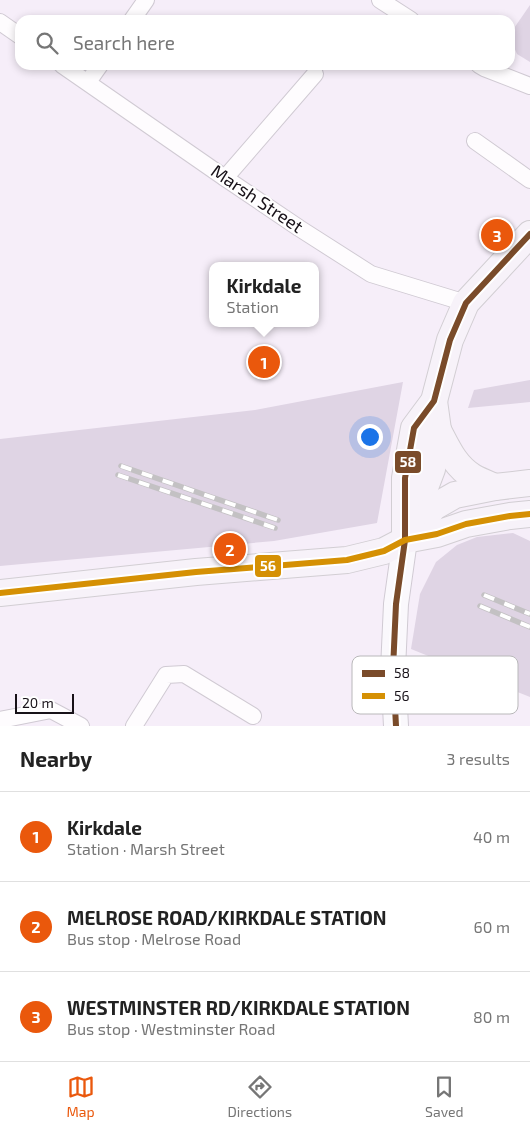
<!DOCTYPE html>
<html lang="en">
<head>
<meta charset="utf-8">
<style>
	body { margin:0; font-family:"Exo 2",sans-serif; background:#f2f2f2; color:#222 }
	.scale { position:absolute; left:15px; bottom:12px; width:59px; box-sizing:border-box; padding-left:5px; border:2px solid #171118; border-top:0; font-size:14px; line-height:18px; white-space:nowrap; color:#171118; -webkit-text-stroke:4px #fff; paint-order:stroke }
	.you { position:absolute; left:369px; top:436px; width:18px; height:18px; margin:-12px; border:4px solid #fff; border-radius:50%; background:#1a73e8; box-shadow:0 0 0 8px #1a73e833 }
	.badge { display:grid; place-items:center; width:32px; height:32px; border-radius:50%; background:#ea580c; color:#fff; font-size:16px; font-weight:700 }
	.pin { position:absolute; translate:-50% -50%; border:2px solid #fff; box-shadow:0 1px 5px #0006 }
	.popup { position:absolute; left:209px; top:262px; width:110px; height:65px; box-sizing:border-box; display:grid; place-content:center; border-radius:10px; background:#fff; filter:drop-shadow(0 1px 4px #0005); font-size:16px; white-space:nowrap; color:#767676 }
	.popup b { font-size:19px; color:#222 }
	.popup::after { content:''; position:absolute; left:50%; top:100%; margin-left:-10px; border:10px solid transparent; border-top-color:#fff }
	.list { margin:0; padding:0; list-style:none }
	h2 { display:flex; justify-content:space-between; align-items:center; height:65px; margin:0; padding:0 20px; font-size:21px }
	h2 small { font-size:16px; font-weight:400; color:#767676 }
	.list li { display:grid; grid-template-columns:32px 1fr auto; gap:15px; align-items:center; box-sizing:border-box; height:90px; padding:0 20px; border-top:1px solid #e0e0e0 }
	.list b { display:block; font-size:19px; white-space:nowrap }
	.list p { margin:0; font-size:16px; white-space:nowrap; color:#767676 }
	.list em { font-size:16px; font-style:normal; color:#767676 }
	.icon { flex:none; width:28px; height:28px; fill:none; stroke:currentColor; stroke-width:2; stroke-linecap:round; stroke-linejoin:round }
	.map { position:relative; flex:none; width:530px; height:726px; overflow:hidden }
	.search { position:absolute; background:#fff; box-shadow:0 2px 8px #0003; left:15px; right:15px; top:15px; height:55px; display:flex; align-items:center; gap:12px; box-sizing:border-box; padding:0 18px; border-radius:15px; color:#767676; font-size:19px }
	.sheet { height:335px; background:#fff }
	nav { display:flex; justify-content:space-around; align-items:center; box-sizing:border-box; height:70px; border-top:1px solid #e0e0e0; background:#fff; font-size:14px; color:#767676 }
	nav a { display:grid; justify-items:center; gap:2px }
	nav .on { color:#ea580c }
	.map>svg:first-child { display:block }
	.green { fill:#dfd4e4 }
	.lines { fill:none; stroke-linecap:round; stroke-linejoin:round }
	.street-casing { stroke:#d0cad3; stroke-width:18 }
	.secondary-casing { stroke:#d0cad3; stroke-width:26 }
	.primary-casing { stroke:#d2ced3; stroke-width:28 }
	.street { stroke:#fefcfe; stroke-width:16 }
	.secondary { stroke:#faf8fc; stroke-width:24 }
	.primary { stroke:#f7f2f9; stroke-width:26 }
	.rail-casing { stroke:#c3c1c3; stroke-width:5.5 }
	.rail { stroke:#fff; stroke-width:4; stroke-dasharray:11; stroke-linecap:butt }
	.bus-1-casing { stroke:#fff; stroke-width:10 }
	.bus-2-casing { stroke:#fff; stroke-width:10 }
	.bus-1 { stroke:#7a4b2a; stroke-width:6 }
	.bus-2 { stroke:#d59004; stroke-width:6 }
	.labels { text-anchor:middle; stroke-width:4; stroke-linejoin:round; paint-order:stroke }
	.street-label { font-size:18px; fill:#171118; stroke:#fff }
	.key { fill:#fff; stroke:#b9b8ba; stroke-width:1 }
	.key-label { font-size:14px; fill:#171118 }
	.line-badge { stroke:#fff; stroke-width:2 }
	.badge-label { font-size:14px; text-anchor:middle; font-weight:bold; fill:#fff }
</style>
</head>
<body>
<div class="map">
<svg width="530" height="726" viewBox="0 0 530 726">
	<rect width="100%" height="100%" fill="#f6eef9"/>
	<!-- green -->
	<g class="green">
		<polygon points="530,5 530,62 517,54 510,38 510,34"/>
		<polygon points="530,380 530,402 468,408 474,390"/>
		<polygon points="403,382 377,523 274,541 0,566 0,439 255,410"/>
		<polygon points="513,533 530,541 530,697 411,649 420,594 436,562 457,545 477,537"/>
	</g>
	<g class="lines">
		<!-- street casing -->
		<g class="street-casing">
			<g id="street">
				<polyline points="380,0 411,20"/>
				<polyline points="132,20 146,0"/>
				<polyline points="0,22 20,36"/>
				<polyline points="62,65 225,178 299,228 371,274 466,303"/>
				<polyline points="479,65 484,68 530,86"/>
				<polyline points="88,82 100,65"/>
				<polyline points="475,141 530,180"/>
				<polyline points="225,178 315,74"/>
				<polyline points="0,720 51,710 81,726"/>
				<polyline points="134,726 166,675 184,674 253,716"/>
			</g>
		</g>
		<!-- secondary casing -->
		<g class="secondary-casing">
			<polyline id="secondary" points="396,726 393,669 396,604 405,540"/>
		</g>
		<!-- primary casing -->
		<g class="primary-casing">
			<g id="primary">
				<path d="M438,430c10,19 17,36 35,47 7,4 15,7 22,10"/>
				<polyline points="411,525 432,469 438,430 434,401"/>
				<polyline points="414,530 434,507 455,495 495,487 530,483"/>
				<polyline points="405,540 405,478 414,428 434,401 450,340 466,303 530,234"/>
				<polyline points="0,593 196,572 347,560 384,551 405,540 437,534 466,524 510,516 530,514"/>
			</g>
		</g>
		<!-- street -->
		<use href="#street" class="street"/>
		<!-- secondary -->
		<use href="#secondary" class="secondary"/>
		<!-- primary -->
		<use href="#primary" class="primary"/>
		<!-- rail casing -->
		<g class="rail-casing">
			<g id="rail">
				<polyline points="121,466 278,520"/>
				<polyline points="118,475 275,528"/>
				<polyline points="484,595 530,614"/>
				<polyline points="480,606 530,627"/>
			</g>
		</g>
		<!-- rail -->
		<use href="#rail" class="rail"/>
		<!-- bus-1 casing -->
		<g class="bus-1-casing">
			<polyline id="bus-1" points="396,726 393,669 396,604 405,540 405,478 414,428 434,401 450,340 466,303 530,234"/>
		</g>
		<!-- bus-2 casing -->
		<g class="bus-2-casing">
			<polyline id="bus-2" points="0,593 196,572 347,560 384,551 405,540 437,534 466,524 510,516 530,514"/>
		</g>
		<!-- bus-1 -->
		<use href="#bus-1" class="bus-1"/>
		<!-- bus-2 -->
		<use href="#bus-2" class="bus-2"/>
	</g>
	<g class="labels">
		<!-- street labels -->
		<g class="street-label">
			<text transform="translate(257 199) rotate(34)" y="6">Marsh Street</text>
		</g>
	</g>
	<!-- legend -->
	<rect x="352" y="656" width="166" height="58" rx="8" class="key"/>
	<rect x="362" y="670" width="23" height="7" fill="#7a4b2a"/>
	<rect x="362" y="693" width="23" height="6" fill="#d59004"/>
	<g class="key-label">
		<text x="394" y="678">58</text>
		<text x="394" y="701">56</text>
	</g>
	<g class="line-badge">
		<rect x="394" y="450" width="28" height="24" rx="5" fill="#7a4b2a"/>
		<rect x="254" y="554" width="28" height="24" rx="5" fill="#d59004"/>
	</g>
	<g class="badge-label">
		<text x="408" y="467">58</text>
		<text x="268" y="571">56</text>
	</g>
</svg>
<div class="scale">20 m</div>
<div class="you"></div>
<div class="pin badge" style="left:264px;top:362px">1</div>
<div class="popup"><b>Kirkdale</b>Station</div>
<div class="pin badge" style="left:230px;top:549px">2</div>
<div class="pin badge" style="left:497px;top:235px">3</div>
<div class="search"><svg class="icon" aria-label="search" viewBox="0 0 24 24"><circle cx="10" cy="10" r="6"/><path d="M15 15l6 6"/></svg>Search here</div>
</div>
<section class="sheet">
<h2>Nearby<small>3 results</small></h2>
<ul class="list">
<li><span class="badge">1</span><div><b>Kirkdale</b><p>Station · Marsh Street</p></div><em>40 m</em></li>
<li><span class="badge">2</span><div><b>MELROSE ROAD/KIRKDALE STATION</b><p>Bus stop · Melrose Road</p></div><em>60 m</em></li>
<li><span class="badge">3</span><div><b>WESTMINSTER RD/KIRKDALE STATION</b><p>Bus stop · Westminster Road</p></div><em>80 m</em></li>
</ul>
</section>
<nav>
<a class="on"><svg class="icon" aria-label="map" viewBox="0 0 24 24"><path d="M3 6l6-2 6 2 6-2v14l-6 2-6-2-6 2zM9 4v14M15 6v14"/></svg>Map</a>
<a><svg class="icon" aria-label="directions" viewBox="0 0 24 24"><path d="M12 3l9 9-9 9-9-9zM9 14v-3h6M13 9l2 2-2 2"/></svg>Directions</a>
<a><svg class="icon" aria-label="saved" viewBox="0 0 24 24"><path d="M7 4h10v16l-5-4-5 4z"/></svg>Saved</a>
</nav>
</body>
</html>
